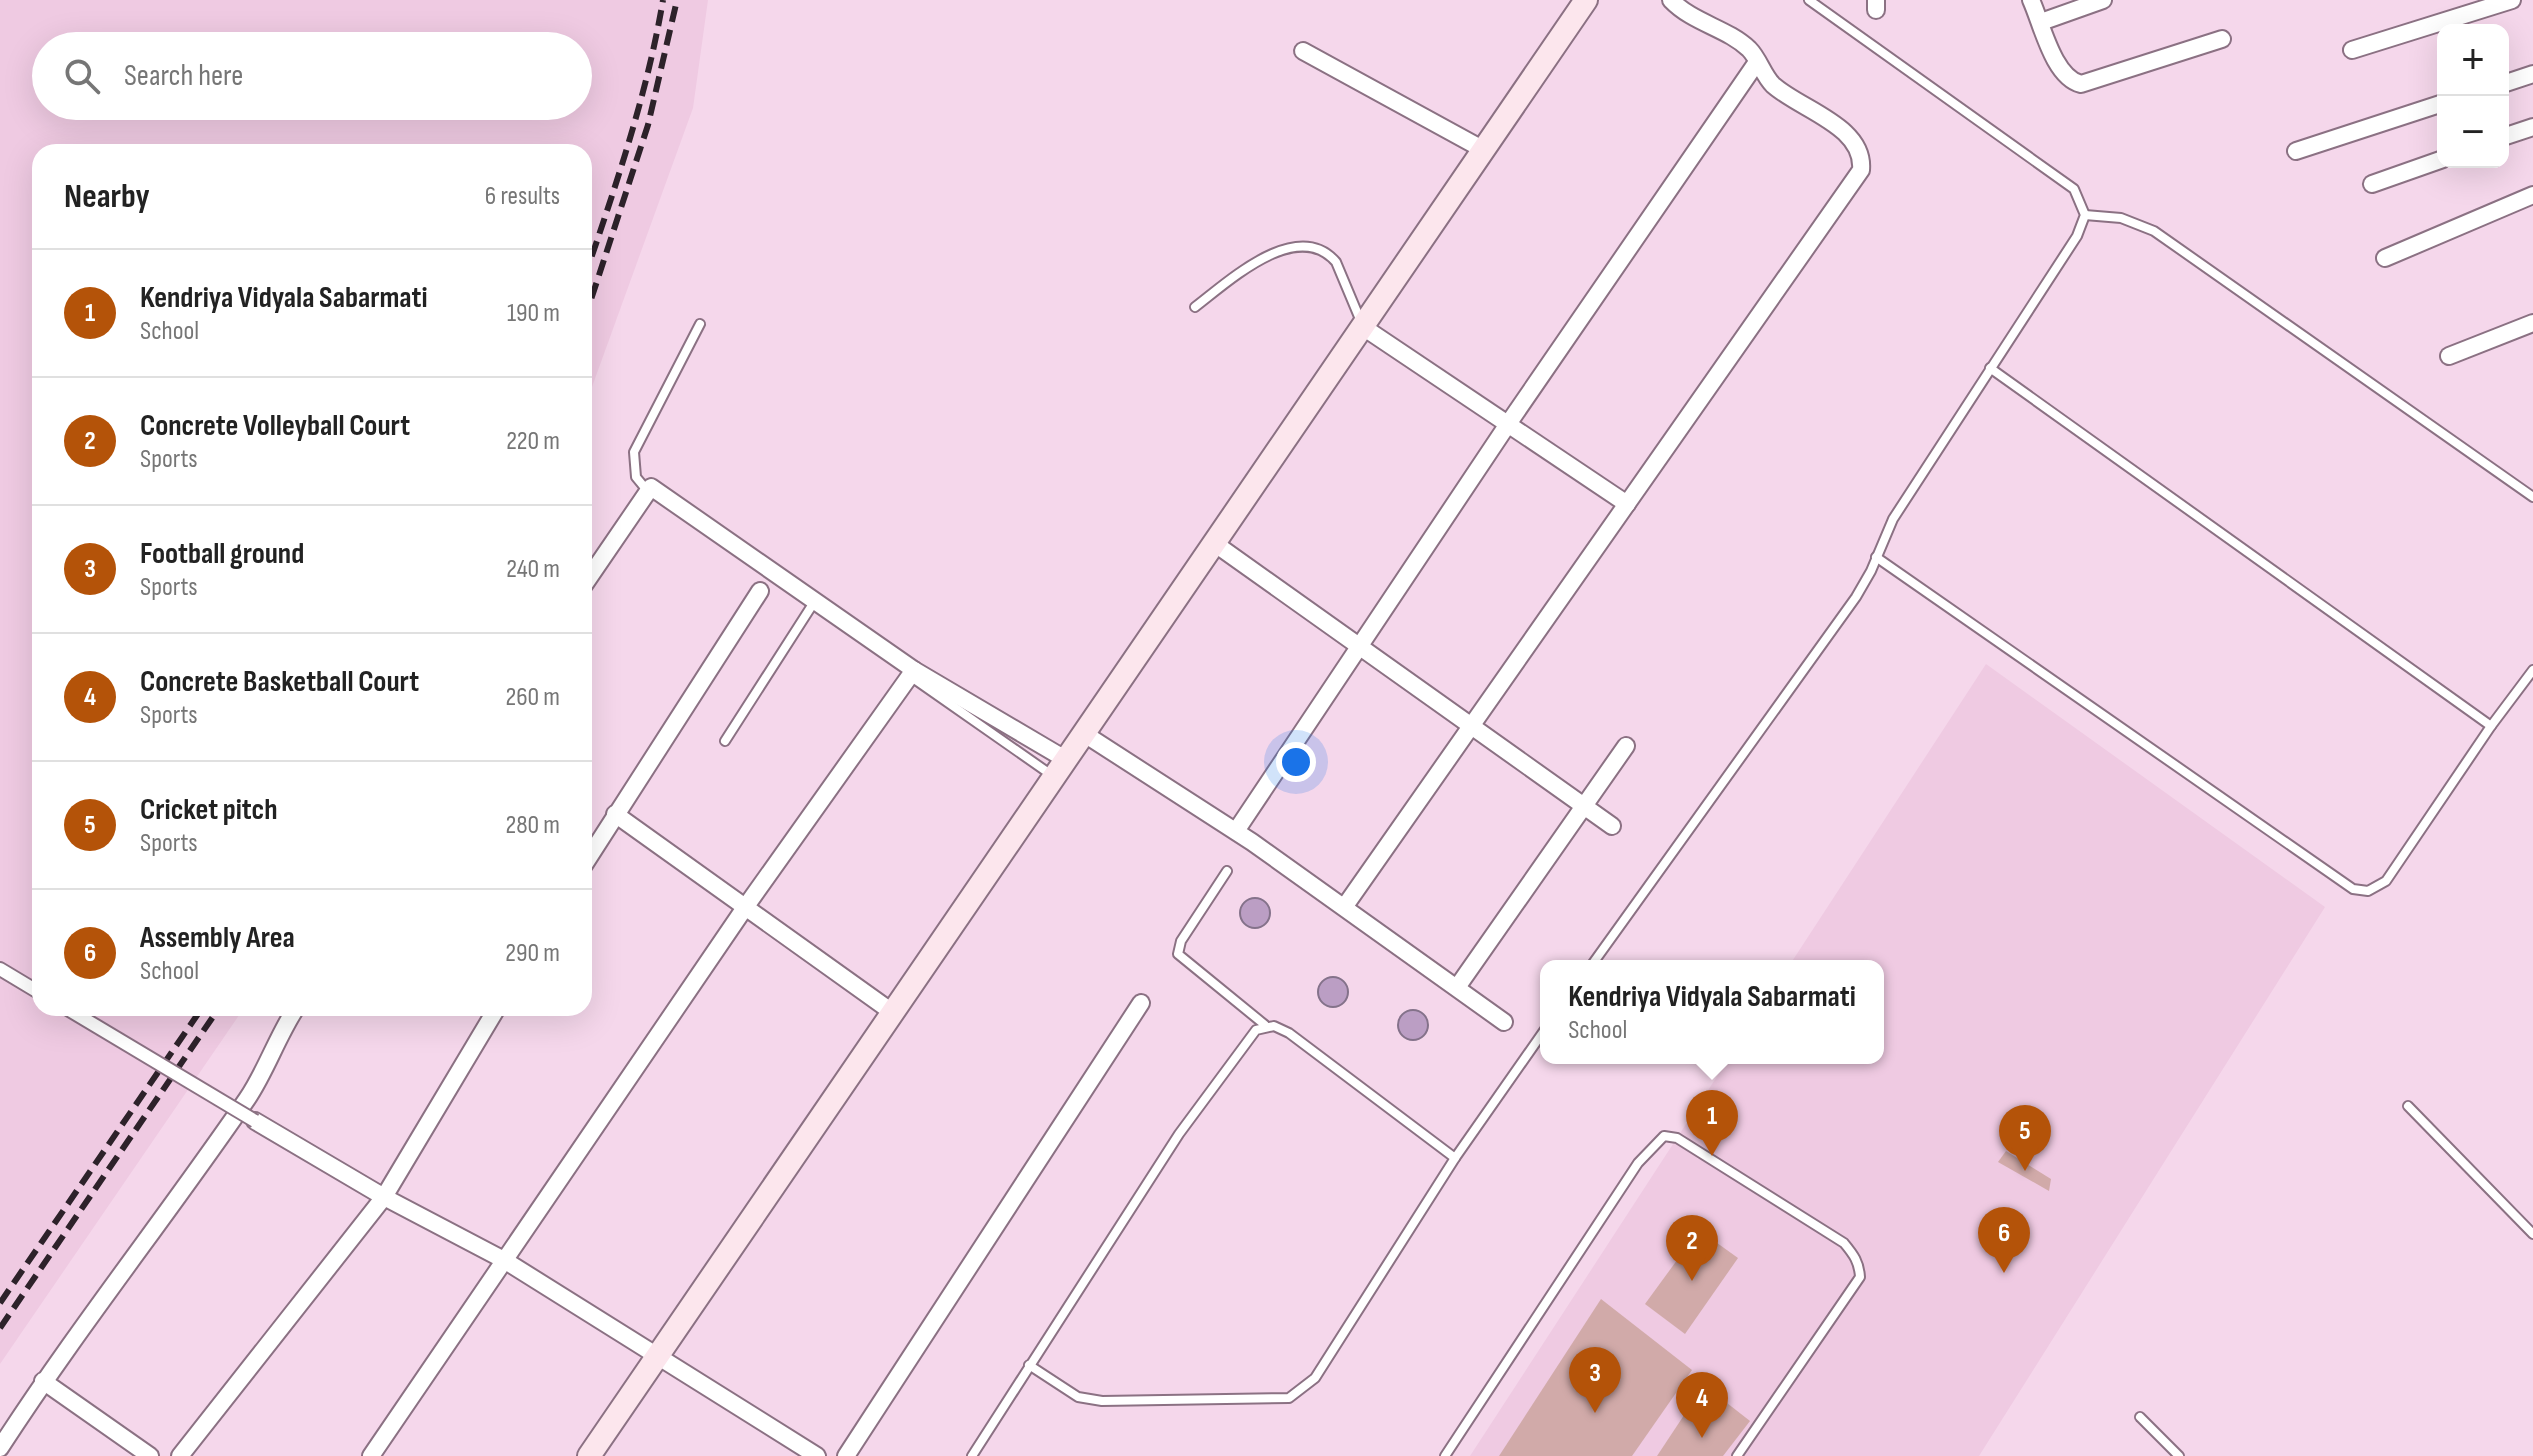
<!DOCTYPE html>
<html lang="en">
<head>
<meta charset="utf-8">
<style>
	body { margin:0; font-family:"Sofia Sans Condensed",sans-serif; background:#f2f2f2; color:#222 }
	.controls { position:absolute; right:24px; top:24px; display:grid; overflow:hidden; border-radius:16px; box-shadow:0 8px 32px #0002 }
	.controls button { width:72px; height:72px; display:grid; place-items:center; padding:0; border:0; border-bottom:2px solid #e0e0e0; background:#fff; color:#222; font:40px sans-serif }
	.you { position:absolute; left:1296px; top:762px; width:28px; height:28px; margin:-20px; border:6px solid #fff; border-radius:50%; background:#1a73e8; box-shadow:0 0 0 12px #1a73e833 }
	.badge { display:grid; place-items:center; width:52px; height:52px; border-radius:50%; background:#b45309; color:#fff; font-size:26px; font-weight:700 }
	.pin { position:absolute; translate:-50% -66px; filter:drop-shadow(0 2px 4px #0008) }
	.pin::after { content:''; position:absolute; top:42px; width:28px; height:24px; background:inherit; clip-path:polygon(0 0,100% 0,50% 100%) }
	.popup { position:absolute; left:1540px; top:960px; width:344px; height:104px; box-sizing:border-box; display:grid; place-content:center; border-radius:16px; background:#fff; filter:drop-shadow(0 2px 6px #0005); font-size:26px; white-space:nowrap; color:#767676 }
	.popup b { font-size:30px; color:#222 }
	.popup::after { content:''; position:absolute; left:50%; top:100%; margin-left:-16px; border:16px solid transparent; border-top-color:#fff }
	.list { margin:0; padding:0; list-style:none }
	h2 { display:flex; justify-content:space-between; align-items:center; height:104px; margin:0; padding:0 32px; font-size:34px }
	h2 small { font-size:26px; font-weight:400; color:#767676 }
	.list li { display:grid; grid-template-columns:52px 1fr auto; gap:24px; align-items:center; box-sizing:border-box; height:128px; padding:0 32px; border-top:2px solid #e0e0e0 }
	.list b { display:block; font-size:30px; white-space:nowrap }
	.list p { margin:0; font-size:26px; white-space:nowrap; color:#767676 }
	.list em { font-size:26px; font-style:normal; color:#767676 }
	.icon { flex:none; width:44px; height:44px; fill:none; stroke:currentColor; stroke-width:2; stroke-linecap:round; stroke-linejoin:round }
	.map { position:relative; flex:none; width:2533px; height:1456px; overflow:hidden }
	.search { position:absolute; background:#fff; box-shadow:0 8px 32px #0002; left:32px; top:32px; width:560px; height:88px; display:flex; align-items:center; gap:20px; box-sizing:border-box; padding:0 28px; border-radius:44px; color:#767676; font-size:30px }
	.panel { position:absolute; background:#fff; box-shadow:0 8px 32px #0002; left:32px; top:144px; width:560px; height:872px; border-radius:24px }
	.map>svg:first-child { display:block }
	.built { fill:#efcae2; fill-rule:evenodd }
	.green { fill:#d1aaa9 }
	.building { fill:#bb9ec4; stroke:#84728a; stroke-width:2 }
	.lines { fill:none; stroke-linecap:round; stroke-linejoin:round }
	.service-casing { stroke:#8b7183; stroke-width:12 }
	.pedestrian-casing { stroke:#8b7183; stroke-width:16 }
	.minor-casing { stroke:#8b7183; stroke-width:20 }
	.secondary-casing { stroke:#8b7183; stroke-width:26 }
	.service { stroke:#fff; stroke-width:8 }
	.pedestrian { stroke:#fff; stroke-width:12 }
	.minor { stroke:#fff; stroke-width:16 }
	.secondary { stroke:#fce6ed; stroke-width:22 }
	.rail { stroke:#2d222a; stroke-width:6; stroke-dasharray:16 8; stroke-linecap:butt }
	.pedestrian-bridge-casing { stroke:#8b7183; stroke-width:16; stroke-linecap:butt }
	.pedestrian-bridge { stroke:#fff; stroke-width:12 }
</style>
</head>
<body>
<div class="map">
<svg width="2533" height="1456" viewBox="0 0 2533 1456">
	<rect width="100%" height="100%" fill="#f5d7eb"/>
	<!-- built -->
	<g class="built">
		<path d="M0,0h708l-15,108 -109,301v-257h-544v856h204l-244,356zM46,46h532v60h-532z"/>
		<polygon points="1986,664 2325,907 1979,1456 1470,1456 1729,1058 1878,1058 1878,966 1789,966"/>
	</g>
	<!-- green -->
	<g class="green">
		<polygon points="2006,1151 2051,1179 2049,1191 1998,1162"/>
		<polygon points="1699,1230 1738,1258 1685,1334 1645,1304"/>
		<polygon points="1601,1299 1692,1370 1632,1456 1499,1456"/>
		<polygon points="1704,1385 1750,1421 1723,1456 1657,1456"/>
	</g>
	<!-- building -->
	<g class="building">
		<circle cx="1255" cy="913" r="15"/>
		<circle cx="1333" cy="992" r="15"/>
		<circle cx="1413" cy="1025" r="15"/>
	</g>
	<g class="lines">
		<!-- service casing -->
		<g class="service-casing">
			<g id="service">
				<polyline points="2085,215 2121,218 2154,231 2533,497"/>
				<path d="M1195,307c33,-25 102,-90 141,-45l26,62"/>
				<polyline points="650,494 636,477 634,452 700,324"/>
				<polyline points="1876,557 2353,889 2368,891 2386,881 2491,726 1990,368"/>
				<polyline points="910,676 1053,776"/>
				<polyline points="2491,726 2533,670"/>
				<polyline points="725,741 811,607"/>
				<polyline points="1227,871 1181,941 1178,954 1265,1025"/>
				<polyline points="1591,966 1856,597 1871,571 1893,519 2077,236 2085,215 2074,189 1809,0"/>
				<polyline points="2408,1106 2533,1234"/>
				<polyline points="1029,1365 1078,1397 1102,1401 1289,1398 1315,1378 1455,1158 1546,1028"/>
				<polyline points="2140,1417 2179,1456"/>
				<polyline points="972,1456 1179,1134 1256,1030 1274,1026 1289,1033 1455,1158"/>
				<path d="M1445,1456l193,-293 26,-27 13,2 167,105c10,12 15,19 16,34l-123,179"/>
			</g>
		</g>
		<!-- pedestrian casing -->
		<g class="pedestrian-casing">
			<polyline id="pedestrian" points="0,969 40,993"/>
		</g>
		<!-- minor casing -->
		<g class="minor-casing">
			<g id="minor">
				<path d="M2031,0c11,24 22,77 50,84l141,-45"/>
				<polyline points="1876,10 1876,0"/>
				<polyline points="2041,22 2103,0"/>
				<polyline points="2352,50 2512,0"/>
				<polyline points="1303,51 1484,150"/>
				<polyline points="2503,84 2533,74"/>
				<polyline points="2503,137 2533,127"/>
				<polyline points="2296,151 2443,103"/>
				<polyline points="2372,184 2443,159"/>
				<polyline points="2385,258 2533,195"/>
				<polyline points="1363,327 1627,504"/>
				<polyline points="2449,356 2533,323"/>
				<polyline points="1214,543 1612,826"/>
				<polyline points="584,585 651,487 914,670 1065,759"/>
				<polyline points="1083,733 1252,842 1504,1022"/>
				<polyline points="615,814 892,1012"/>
				<polyline points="1236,831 1508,424 1757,62"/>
				<polyline points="584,865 760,591"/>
				<path d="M1345,906l516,-736c4,-44 -60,-60 -88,-85 -10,-10 -14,-26 -24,-36 -22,-21 -56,-26 -78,-49"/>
				<polyline points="1458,986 1626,746"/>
				<polyline points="255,1121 384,1197 504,1260 817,1456"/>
				<polyline points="43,1381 150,1456"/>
				<path d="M0,1448c77,-119 166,-231 247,-349 19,-28 30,-62 49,-91"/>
				<polyline points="180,1456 384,1197 497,1008"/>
				<polyline points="371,1456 744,909 914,670"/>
				<polyline points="846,1456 1141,1003"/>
			</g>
		</g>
		<!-- secondary casing -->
		<g class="secondary-casing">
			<polyline id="secondary" points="589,1456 1586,0"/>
		</g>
		<!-- service -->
		<use href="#service" class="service"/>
		<!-- pedestrian -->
		<use href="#pedestrian" class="pedestrian"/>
		<!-- minor -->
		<use href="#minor" class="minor"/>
		<!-- secondary -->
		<use href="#secondary" class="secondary"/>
		<!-- rail -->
		<g class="rail">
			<path d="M584,279c31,-91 63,-184 79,-279"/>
			<polyline points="584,321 648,125 677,0"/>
			<polyline points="0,1303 202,1008"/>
			<polyline points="0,1328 219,1008"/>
		</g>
		<!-- pedestrian-bridge casing -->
		<g class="pedestrian-bridge-casing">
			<polyline id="pedestrian-bridge" points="66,1008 255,1121"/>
		</g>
		<!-- pedestrian-bridge -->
		<use href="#pedestrian-bridge" class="pedestrian-bridge"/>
	</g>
</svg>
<div class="controls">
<button>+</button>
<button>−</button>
</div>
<div class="you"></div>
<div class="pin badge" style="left:1712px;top:1156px">1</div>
<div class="popup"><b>Kendriya Vidyala Sabarmati</b>School</div>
<div class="pin badge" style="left:1692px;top:1281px">2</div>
<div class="pin badge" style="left:1595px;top:1413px">3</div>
<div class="pin badge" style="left:1702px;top:1438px">4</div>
<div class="pin badge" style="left:2025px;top:1171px">5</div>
<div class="pin badge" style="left:2004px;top:1273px">6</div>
<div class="search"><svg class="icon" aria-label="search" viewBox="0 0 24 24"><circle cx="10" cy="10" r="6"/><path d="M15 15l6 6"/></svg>Search here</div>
<section class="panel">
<h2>Nearby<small>6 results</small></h2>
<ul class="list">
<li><span class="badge">1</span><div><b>Kendriya Vidyala Sabarmati</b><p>School</p></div><em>190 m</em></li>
<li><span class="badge">2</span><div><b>Concrete Volleyball Court</b><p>Sports</p></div><em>220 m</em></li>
<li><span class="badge">3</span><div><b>Football ground</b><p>Sports</p></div><em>240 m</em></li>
<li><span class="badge">4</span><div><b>Concrete Basketball Court</b><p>Sports</p></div><em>260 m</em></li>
<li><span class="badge">5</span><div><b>Cricket pitch</b><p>Sports</p></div><em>280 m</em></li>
<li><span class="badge">6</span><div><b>Assembly Area</b><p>School</p></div><em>290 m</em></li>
</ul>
</section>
</div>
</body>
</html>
